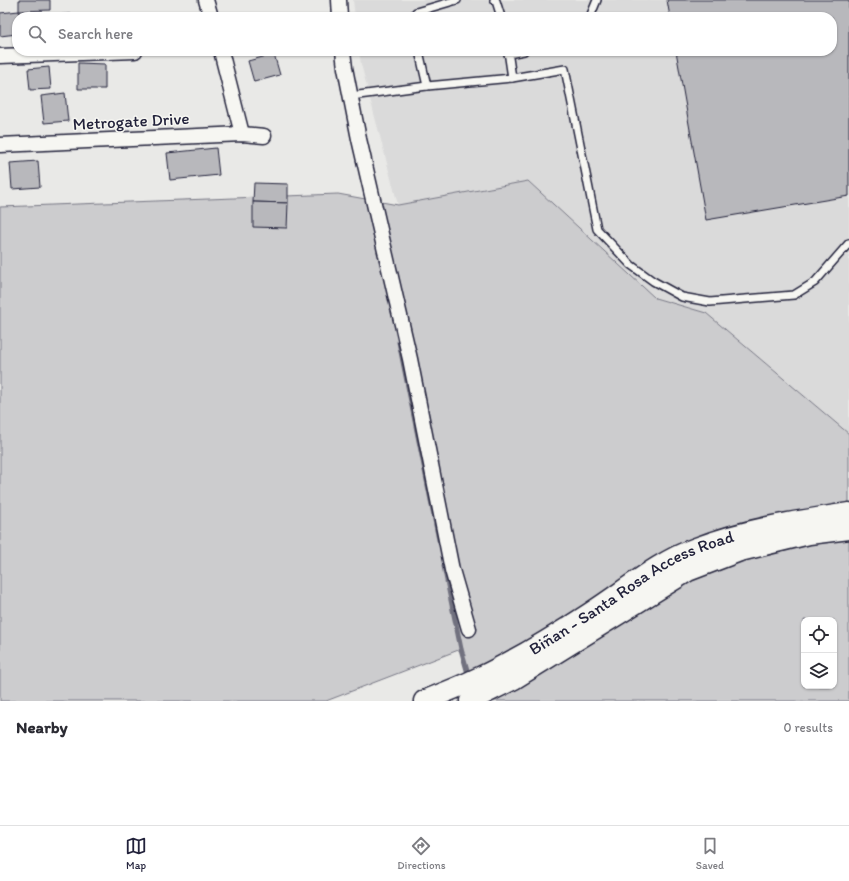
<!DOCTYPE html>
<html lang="en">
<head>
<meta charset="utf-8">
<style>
	body { margin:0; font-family:Itim,sans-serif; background:#f7f7f7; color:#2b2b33 }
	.controls { position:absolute; right:12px; bottom:12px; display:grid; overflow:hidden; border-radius:8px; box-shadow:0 1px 3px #0004 }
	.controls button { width:36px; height:36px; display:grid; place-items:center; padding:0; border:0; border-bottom:1px solid #e1e1e2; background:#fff; color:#2b2b33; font:20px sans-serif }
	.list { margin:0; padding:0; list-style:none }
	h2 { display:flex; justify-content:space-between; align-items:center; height:52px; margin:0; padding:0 16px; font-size:17px }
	h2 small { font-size:13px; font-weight:400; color:#7c7c81 }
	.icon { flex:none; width:22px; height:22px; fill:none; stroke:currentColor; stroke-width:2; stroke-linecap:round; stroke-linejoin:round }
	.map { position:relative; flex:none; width:849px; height:701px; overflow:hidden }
	.search { position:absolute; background:#fff; box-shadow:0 1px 3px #0004; left:12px; right:12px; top:12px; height:44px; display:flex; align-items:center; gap:10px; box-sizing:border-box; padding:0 14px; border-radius:16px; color:#7c7c81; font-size:15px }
	.sheet { height:124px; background:#fff }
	nav { display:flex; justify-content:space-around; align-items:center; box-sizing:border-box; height:56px; border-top:1px solid #e1e1e2; background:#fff; font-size:11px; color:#7c7c81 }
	nav a { display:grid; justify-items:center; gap:2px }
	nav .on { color:#22223b }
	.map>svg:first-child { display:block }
	.built { fill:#dadada }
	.green { fill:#ccccce; stroke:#777784; fill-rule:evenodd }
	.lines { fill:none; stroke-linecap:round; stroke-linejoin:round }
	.stream { stroke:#71717f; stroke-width:5 }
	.building { fill:#b8b8bc; stroke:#22223b }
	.lane-casing { stroke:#22223b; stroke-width:10 }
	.street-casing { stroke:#22223b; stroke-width:17 }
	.secondary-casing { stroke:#22223b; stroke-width:23 }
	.lane { stroke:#f6f6f2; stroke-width:7 }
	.street { stroke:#f6f6f2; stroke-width:14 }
	.secondary { stroke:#f6f6f2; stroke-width:20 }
	.labels { text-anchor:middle; stroke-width:3; stroke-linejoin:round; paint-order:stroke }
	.street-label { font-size:17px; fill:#22223b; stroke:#f6f6f2 }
</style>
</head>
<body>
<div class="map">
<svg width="849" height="701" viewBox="0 0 849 701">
	<rect width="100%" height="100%" fill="#e9e9e7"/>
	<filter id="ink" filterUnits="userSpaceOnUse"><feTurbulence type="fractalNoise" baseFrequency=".025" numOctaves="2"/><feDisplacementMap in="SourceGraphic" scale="8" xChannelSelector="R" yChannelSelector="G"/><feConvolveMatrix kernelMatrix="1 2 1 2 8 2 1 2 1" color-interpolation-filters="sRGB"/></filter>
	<g filter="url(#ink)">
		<!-- built -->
		<polygon class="built" points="353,0 849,0 849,434 706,313 655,298 528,181 398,205 361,64 359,51 832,51 832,17 355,17"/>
		<!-- green -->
		<path class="green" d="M528,181l127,117 51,15 143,121v267h-373l-15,-52 -135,52h-326v-494l338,-13 60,11zM804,620h30v66h-30z"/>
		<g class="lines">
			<!-- stream -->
			<g class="stream">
				<polyline points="399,342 439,540"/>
				<polyline points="444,566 461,649 469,677"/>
			</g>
		</g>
		<!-- building -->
		<g class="building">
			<polygon points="19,0 50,0 50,10 19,11"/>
			<polygon points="667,0 849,0 849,196 706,220 676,51 832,51 832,17 670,17"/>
			<polygon points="19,11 20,17 17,17 17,34 0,36 0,13"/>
			<polygon points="71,14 71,17 51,17 51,15"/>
			<polygon points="274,54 280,75 254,82 248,61"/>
			<polygon points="78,63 105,64 105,89 78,89"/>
			<polygon points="49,67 51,89 30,90 28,69"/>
			<polygon points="65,93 68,121 44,123 41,96"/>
			<polygon points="216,148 219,175 170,180 167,153"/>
			<polygon points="38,161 40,187 12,189 10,163"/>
			<polygon points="254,183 288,184 288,203 253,202"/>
			<polygon points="253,202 288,203 287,228 253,227"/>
		</g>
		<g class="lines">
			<!-- lane casing -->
			<g class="lane-casing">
				<g id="lane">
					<polyline points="494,0 496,1 501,17"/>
					<polyline points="413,17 416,12 457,0"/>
					<polyline points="590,17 597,0"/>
					<polyline points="419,51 427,86"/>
					<polyline points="508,51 512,78"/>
					<polyline points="508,54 524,51"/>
					<polyline points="351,96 427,86 512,78 565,69 597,229 631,265 653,281 682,297 710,302 794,295 815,282 849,243"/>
				</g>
			</g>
			<!-- street casing -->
			<g class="street-casing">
				<g id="street">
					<polyline points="206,0 211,17"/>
					<polyline points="339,0 340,17"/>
					<polyline points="221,51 242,134"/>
					<polyline points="343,51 345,68 359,139 410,359 452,570 469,629"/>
					<polyline points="0,56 135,51"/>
					<polyline points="0,145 242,134 264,136"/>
				</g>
			</g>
			<!-- secondary casing -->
			<g class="secondary-casing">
				<g id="secondary">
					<path id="s1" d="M424,701c19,-8 38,-15 56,-24 38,-18 75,-41 110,-64 35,-22 67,-51 106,-65 50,-19 100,-27 153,-35"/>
					<polyline points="470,701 514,679 688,571 740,551 809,534 849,529"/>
				</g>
			</g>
			<!-- lane -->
			<use href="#lane" class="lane"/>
			<!-- street -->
			<use href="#street" class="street"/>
			<!-- secondary -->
			<use href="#secondary" class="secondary"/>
		</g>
	</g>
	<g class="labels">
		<!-- street labels -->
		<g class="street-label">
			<text transform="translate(131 121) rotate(-3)" y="6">Metrogate Drive</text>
			<text dy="6" stroke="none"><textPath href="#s1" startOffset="235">Biñan - Santa Rosa Access Road</textPath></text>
		</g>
	</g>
</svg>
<div class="controls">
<button><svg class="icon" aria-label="locate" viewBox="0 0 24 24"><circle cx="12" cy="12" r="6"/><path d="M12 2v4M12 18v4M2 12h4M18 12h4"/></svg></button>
<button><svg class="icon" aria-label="layers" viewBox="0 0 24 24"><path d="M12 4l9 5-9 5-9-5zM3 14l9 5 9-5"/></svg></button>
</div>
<div class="search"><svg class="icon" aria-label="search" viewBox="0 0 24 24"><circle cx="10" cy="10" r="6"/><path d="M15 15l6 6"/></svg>Search here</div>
</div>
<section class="sheet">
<h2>Nearby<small>0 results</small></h2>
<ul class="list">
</ul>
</section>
<nav>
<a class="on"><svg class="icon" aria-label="map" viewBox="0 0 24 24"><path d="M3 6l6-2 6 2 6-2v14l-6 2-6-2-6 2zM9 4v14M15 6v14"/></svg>Map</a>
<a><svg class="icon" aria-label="directions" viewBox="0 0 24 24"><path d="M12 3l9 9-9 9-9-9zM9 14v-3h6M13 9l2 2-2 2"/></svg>Directions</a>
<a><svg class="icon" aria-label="saved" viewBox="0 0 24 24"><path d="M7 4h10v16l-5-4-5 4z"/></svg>Saved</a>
</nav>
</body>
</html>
